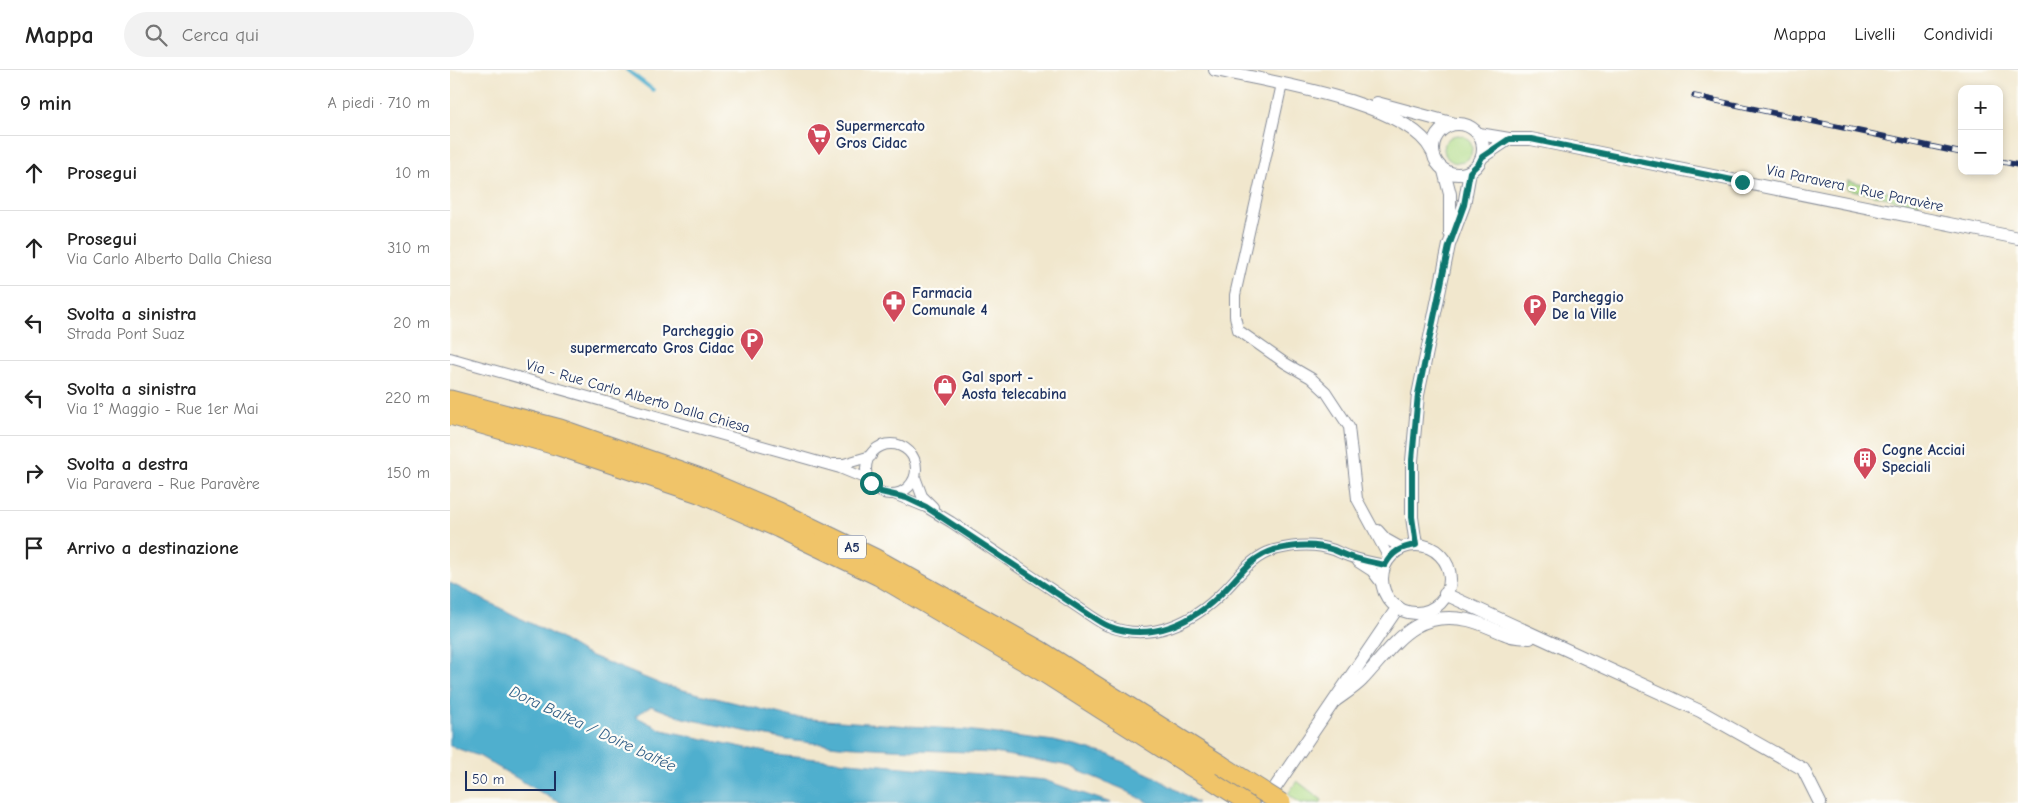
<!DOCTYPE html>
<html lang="it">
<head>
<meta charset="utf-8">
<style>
	body { margin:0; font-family:"Comic Neue",sans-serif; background:#f2f2f2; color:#222 }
	.controls { position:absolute; right:15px; top:15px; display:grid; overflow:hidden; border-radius:10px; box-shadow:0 2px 8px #0003 }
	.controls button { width:45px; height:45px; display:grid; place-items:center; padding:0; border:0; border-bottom:1px solid #e0e0e0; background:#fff; color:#222; font:25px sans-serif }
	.scale { position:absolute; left:15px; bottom:12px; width:91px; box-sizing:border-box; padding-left:5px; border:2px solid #1b2f5e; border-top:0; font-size:14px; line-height:18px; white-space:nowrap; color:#1b2f5e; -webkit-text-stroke:4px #fdfcf7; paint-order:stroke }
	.stop { position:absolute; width:15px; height:15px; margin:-11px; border:4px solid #0f766e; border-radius:50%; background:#fff }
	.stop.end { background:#0f766e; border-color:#fff; box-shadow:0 1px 5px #0008 }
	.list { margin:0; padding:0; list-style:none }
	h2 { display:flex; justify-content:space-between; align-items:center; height:65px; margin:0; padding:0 20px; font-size:21px }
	h2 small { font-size:16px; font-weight:400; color:#767676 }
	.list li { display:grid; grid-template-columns:32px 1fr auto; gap:15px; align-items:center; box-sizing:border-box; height:75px; padding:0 20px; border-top:1px solid #e0e0e0 }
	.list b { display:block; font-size:19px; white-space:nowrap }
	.list p { margin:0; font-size:16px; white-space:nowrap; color:#767676 }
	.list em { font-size:16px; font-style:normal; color:#767676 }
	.icon { flex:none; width:28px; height:28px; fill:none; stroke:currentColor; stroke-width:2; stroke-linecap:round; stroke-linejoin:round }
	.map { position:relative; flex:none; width:1568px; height:733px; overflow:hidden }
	header { display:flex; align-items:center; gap:30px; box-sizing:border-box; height:70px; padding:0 25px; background:#fff; border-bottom:1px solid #e0e0e0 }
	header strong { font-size:24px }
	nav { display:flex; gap:28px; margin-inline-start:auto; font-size:18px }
	.search { width:350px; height:45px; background:#f2f2f2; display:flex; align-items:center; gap:12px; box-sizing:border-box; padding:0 18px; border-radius:28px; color:#767676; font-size:19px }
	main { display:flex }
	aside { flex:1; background:#fff }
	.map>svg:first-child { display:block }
	.green { fill:#afdb87; stroke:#658572 }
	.water { fill:#4fafce; stroke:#356f96 }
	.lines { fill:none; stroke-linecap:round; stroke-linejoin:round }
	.stream { stroke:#4fafce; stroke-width:4 }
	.minor-casing { stroke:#868b96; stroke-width:12 }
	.tertiary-casing { stroke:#868b96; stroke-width:14 }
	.motorway-casing { stroke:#868b96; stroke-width:21 }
	.minor { stroke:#fff; stroke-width:10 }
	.tertiary { stroke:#fff; stroke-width:12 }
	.motorway { stroke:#f0c469; stroke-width:19 }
	.rail-casing { stroke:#1b2f5e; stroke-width:5.5 }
	.rail { stroke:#fdfcf7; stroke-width:4; stroke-dasharray:11; stroke-linecap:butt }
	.motorway-bridge-casing { stroke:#868b96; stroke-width:21; stroke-linecap:butt }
	.motorway-bridge { stroke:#f0c469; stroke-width:19 }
	.route { stroke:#0f766e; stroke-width:6 }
	.labels { text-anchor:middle; stroke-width:4.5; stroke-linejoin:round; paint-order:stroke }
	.shield { fill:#fdfcf7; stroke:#5f6c8c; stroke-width:1 }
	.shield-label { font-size:14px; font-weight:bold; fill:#1b2f5e }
	.poi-label { font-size:15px; font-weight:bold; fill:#1b2f5e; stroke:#fdfcf7; text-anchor:start }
	.street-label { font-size:15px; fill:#1b2f5e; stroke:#fdfcf7 }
	.water-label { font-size:16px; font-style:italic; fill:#2d5c85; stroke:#fdfcf7 }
</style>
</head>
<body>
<header>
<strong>Mappa</strong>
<div class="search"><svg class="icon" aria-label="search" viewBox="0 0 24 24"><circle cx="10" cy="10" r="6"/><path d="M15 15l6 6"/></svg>Cerca qui</div>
<nav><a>Mappa</a><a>Livelli</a><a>Condividi</a></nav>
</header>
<main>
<aside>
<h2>9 min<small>A piedi · 710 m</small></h2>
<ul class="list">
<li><svg class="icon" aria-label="ahead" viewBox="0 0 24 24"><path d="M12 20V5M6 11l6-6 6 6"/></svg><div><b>Prosegui</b></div><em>10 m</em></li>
<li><svg class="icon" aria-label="ahead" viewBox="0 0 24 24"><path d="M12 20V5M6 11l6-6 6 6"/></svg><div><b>Prosegui</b><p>Via Carlo Alberto Dalla Chiesa</p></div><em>310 m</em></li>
<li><svg class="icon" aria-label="left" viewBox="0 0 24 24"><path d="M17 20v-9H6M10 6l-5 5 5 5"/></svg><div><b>Svolta a sinistra</b><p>Strada Pont Suaz</p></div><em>20 m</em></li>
<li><svg class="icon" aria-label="left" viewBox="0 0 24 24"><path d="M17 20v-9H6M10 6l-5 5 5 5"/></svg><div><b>Svolta a sinistra</b><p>Via 1° Maggio - Rue 1er Mai</p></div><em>220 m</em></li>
<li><svg class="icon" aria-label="right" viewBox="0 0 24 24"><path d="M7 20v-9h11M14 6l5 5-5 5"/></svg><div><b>Svolta a destra</b><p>Via Paravera - Rue Paravère</p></div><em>150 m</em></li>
<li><svg class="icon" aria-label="arrive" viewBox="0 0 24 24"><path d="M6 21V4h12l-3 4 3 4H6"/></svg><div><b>Arrivo a destinazione</b></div></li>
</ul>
</aside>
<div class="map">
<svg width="1568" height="733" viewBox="0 0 1568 733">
	<rect width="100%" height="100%" fill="#fdfcf7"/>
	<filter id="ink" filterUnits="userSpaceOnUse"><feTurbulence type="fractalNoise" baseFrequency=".02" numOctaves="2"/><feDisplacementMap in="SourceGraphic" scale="10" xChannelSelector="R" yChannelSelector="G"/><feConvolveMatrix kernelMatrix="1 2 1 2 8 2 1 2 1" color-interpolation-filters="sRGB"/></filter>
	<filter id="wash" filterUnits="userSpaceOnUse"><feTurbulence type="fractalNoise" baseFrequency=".0096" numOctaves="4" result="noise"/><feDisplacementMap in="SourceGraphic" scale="20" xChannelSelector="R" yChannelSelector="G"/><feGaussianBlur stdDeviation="1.12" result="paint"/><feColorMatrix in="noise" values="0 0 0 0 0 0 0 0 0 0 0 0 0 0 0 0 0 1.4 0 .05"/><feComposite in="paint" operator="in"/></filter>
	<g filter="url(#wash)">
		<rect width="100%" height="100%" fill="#f1e7cd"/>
		<!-- green -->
		<g class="green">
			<circle cx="1008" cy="79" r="14"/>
			<polygon points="1398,110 1469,130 1469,135 1397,119"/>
			<polygon points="847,711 872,730 870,733 850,733 838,724"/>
		</g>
		<!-- water -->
		<polygon class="water" points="0,513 106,566 134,583 213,615 347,648 516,660 604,671 657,684 705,707 748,733 699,733 673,719 614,695 544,683 442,679 389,676 337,670 233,648 201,636 185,646 212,660 334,686 594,710 661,733 113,733 104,730 29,686 0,676"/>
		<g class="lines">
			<!-- stream -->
			<polyline class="stream" points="177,0 203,20"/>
		</g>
	</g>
	<g filter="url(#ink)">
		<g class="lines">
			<!-- minor casing -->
			<g class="minor-casing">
				<g id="minor">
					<polyline points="832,14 785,225 785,246 788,260 835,293 861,308 876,322 899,357 907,429 939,488"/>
					<polyline points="0,288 390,398 412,407 421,413"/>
					<circle cx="441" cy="399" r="25"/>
					<polyline points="383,394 394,394 421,386"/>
					<polyline points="465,407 472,426 483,437"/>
					<path d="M444,424l32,13 25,15 137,92c6,4 13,9 20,12 43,17 86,-4 116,-35 16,-16 27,-34 50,-41 19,-5 41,-7 60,0 7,3 14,7 21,8 10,3 20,5 30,7"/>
					<polyline points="928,460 936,469 952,478"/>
					<polyline points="908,492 922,501 932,514"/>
				</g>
			</g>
			<!-- tertiary casing -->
			<g class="tertiary-casing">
				<g id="tertiary">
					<path d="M765,0c52,11 193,32 217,81"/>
					<polyline points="927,33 1005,54"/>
					<circle cx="1008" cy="79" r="25"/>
					<polyline points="1029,64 1059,69 1081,69 1568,168"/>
					<polyline points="1032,87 1059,69"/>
					<polyline points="994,101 1000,124 1000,163"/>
					<polyline points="966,475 962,447 962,391 968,325 999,175 1014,135 1020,102"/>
					<circle cx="966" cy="509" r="34"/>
					<polyline points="995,524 1250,641 1353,699 1370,733"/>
					<path d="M885,631c9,-7 19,-13 27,-21 33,-35 50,-71 106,-60 14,3 26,10 40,15 6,3 15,2 22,3"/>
					<polyline points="816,731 948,537"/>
				</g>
			</g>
			<!-- motorway casing -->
			<g class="motorway-casing">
				<g id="motorway">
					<polyline points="0,330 110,359 247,407 329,442 424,488 589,580 771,695"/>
					<polyline points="0,345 109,376 249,423 329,458 429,506 593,602 799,733"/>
				</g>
			</g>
			<!-- minor -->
			<use href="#minor" class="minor"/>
			<!-- tertiary -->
			<use href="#tertiary" class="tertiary"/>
			<!-- motorway -->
			<use href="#motorway" class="motorway"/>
			<!-- rail casing -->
			<g class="rail-casing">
				<g id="rail">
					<polyline points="1244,26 1512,83"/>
					<polyline points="1549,91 1568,95"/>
				</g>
			</g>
			<!-- rail -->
			<use href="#rail" class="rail"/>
			<!-- motorway-bridge casing -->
			<g class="motorway-bridge-casing">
				<polyline id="motorway-bridge" points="771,695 831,733"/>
			</g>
			<!-- motorway-bridge -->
			<use href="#motorway-bridge" class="motorway-bridge"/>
		</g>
	</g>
	<g class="lines" filter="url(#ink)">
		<!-- route -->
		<path class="route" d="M421,413l10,9 26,6 19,9 162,107c6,4 13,9 20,12 43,17 86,-4 116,-35 16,-16 27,-34 50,-41 19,-5 41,-7 60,0 7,3 14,7 21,8 10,3 20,5 30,7 7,-13 16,-18 31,-20l-4,-28v-57l6,-66 31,-148 15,-41 6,-33 9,-9 3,-6 27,-18h22l211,43"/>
	</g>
	<!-- icons -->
	<defs>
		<g id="supermarket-pin" transform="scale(1.25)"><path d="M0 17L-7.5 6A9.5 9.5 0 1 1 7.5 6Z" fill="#d1495b" stroke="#fdfcf7"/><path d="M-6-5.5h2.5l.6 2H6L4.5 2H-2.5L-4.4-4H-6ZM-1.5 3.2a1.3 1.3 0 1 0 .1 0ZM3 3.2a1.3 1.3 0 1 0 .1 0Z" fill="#fff"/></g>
		<g id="pharmacy-pin" transform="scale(1.25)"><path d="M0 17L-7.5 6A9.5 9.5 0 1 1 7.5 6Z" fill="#d1495b" stroke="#fdfcf7"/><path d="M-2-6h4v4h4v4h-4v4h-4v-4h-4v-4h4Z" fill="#fff"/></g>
		<g id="parking-pin" transform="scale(1.25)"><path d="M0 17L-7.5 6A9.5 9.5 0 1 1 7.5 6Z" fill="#d1495b" stroke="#fdfcf7"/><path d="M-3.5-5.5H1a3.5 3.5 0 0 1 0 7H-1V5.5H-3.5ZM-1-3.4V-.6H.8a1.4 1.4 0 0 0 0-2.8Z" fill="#fff"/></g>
		<g id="shop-pin" transform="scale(1.25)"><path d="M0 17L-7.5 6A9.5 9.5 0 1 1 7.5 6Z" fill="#d1495b" stroke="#fdfcf7"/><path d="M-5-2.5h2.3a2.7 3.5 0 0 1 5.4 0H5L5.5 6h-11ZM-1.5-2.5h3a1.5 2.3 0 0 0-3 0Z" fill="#fff"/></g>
		<g id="building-pin" transform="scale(1.25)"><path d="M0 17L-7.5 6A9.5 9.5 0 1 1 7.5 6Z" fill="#d1495b" stroke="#fdfcf7"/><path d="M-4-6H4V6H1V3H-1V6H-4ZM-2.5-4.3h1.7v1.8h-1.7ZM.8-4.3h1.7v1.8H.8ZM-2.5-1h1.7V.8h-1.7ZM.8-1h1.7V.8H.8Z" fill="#fff"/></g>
	</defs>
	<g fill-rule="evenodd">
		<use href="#supermarket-pin" x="369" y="65"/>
		<use href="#pharmacy-pin" x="444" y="232"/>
		<use href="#parking-pin" x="1085" y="236"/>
		<use href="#parking-pin" x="302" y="270"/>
		<use href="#shop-pin" x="495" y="316"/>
		<use href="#building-pin" x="1415" y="389"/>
	</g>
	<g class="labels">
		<!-- shield labels -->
		<rect class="shield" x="388" y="465.5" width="28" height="23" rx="4"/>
		<g class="shield-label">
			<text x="402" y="482">A5</text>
		</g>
		<!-- poi labels -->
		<g class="poi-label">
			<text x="386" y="61">Supermercato<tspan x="386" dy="17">Gros Cidac</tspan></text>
			<text x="462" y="228">Farmacia<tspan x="462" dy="17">Comunale 4</tspan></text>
			<text x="1102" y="232">Parcheggio<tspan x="1102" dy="17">De la Ville</tspan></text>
			<text x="284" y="266" text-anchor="end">Parcheggio<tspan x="284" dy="17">supermercato Gros Cidac</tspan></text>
			<text x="512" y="312">Gal sport -<tspan x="512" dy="17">Aosta telecabina</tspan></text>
			<text x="1432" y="385">Cogne Acciai<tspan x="1432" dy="17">Speciali</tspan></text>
		</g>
		<!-- street labels -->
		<g class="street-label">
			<text transform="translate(1405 118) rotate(12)" y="5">Via Paravera - Rue Paravère</text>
			<text transform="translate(188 326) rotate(16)" y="5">Via - Rue Carlo Alberto Dalla Chiesa</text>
		</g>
		<!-- water labels -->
		<g class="water-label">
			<text transform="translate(143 658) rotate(25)" y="6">Dora Baltea / Doire baltée</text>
		</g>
	</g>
</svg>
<div class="controls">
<button>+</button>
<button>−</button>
</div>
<div class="scale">50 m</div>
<div class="stop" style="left:421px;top:413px"></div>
<div class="stop end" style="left:1292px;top:112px"></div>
</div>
</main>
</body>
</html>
